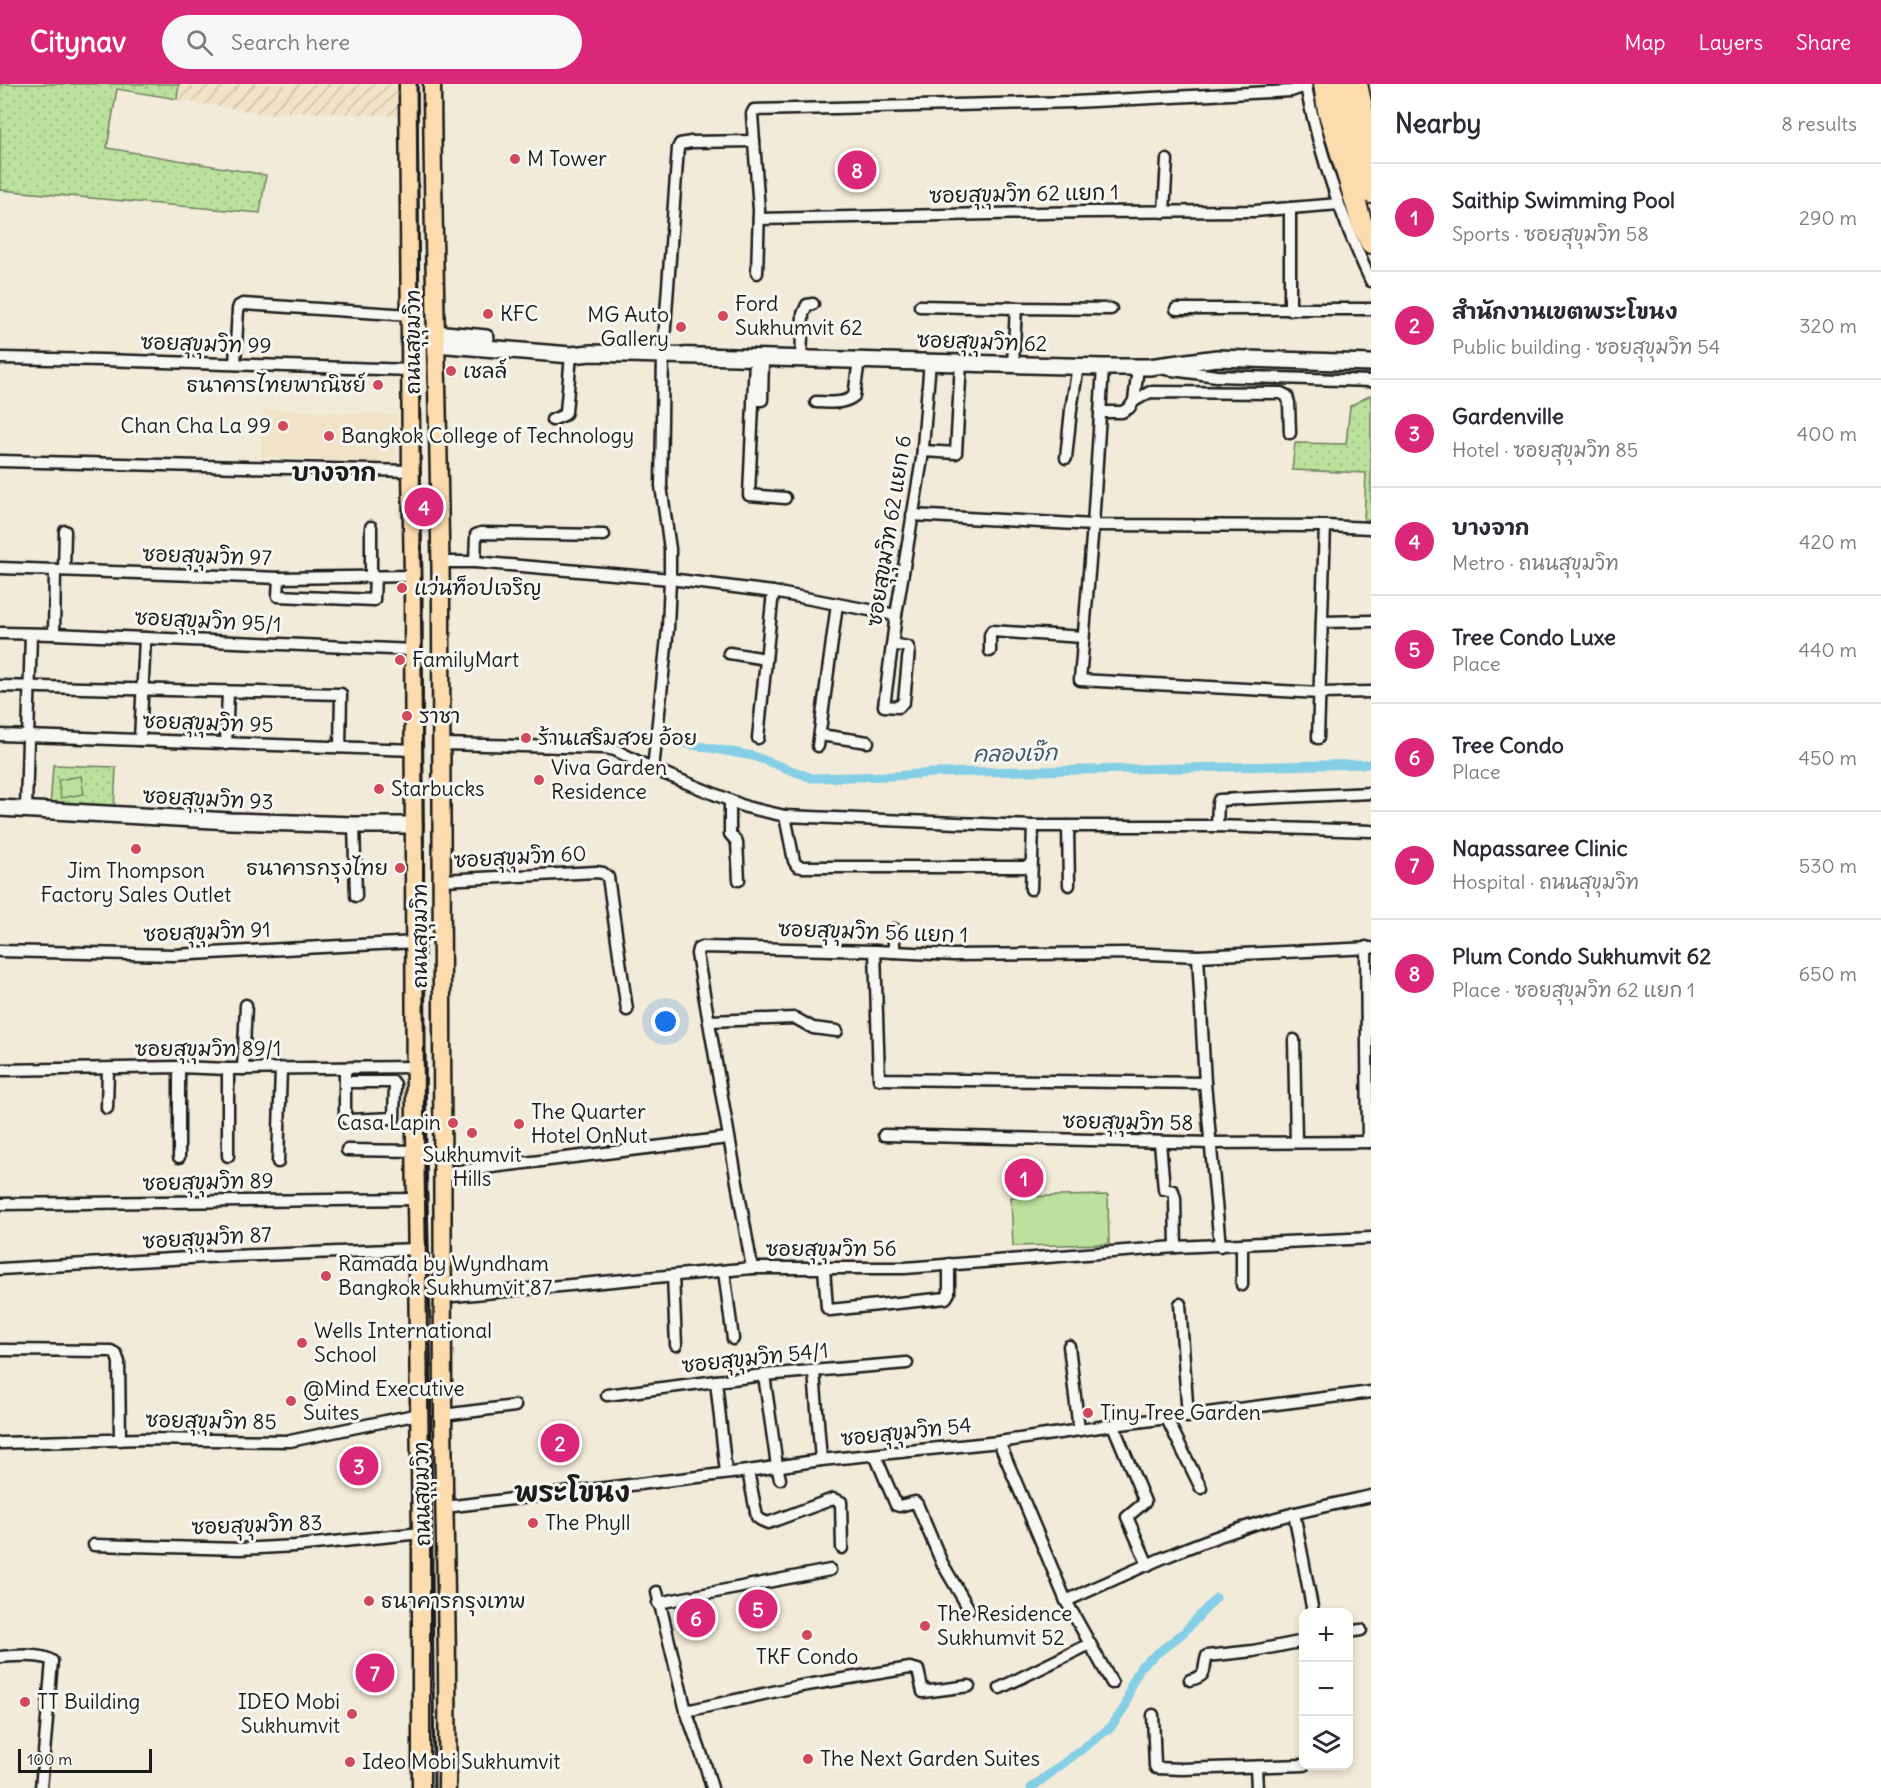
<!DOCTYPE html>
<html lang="en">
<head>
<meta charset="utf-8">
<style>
	body { margin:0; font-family:Delius,"Playpen Sans Thai",sans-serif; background:#f7f7f7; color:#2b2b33 }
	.controls { position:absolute; right:18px; bottom:18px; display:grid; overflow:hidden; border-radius:12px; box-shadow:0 3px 9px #0003 }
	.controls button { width:54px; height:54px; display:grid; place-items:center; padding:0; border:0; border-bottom:2px solid #e1e1e2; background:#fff; color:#2b2b33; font:30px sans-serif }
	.scale { position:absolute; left:18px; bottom:15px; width:134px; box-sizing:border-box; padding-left:6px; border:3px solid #1c1c1c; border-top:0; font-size:16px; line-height:21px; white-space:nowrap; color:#1c1c1c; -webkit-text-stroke:4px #f6f6f2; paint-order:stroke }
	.you { position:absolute; left:666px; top:938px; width:21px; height:21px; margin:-15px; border:4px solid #fff; border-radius:50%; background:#1a73e8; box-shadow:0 0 0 9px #1a73e833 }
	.badge { display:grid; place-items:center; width:39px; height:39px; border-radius:50%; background:#db2777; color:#fff; font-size:20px; font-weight:700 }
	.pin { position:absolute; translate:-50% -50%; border:3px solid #fff; box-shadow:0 2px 6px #0006 }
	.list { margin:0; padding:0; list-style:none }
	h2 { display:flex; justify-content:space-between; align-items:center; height:78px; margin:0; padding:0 24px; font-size:26px }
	h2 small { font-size:20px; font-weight:400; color:#7c7c81 }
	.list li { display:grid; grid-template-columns:39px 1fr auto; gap:18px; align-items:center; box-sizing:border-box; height:108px; padding:0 24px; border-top:2px solid #e1e1e2 }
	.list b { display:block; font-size:22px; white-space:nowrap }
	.list p { margin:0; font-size:20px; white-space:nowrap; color:#7c7c81 }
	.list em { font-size:20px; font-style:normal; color:#7c7c81 }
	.icon { flex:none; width:33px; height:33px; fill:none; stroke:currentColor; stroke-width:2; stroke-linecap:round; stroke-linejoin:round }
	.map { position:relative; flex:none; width:1371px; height:1704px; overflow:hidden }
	header { display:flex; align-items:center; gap:36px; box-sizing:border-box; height:84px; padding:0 30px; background:#db2777; color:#fff }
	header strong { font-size:28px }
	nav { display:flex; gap:33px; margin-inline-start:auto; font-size:21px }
	.search { width:420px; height:54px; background:#f7f7f7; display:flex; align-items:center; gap:15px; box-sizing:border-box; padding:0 21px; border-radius:33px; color:#7c7c81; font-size:22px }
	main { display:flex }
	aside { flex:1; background:#fff }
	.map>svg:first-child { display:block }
	.built { fill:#f1e3c8 }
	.industrial { fill:url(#industrial-furrows) }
	.green { fill:url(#green-dots); stroke:#6c7e5c; stroke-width:1.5 }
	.pitch { fill:#bbe19c; stroke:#6c7e5c; stroke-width:1.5 }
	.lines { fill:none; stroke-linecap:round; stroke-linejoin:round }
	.canal { stroke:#84cfe5; stroke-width:9 }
	.street-casing { stroke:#1c1c1c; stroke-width:15 }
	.secondary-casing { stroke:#1c1c1c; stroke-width:20 }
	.primary-casing { stroke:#1c1c1c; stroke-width:21 }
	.highway-casing { stroke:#1c1c1c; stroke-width:24 }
	.street { stroke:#f6f6f2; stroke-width:10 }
	.secondary { stroke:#f6f6f2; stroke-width:15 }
	.primary { stroke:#fcdcac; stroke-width:16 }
	.highway { stroke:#fcdcac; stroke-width:20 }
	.rail { stroke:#1c1c1c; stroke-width:3 }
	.poi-dot { fill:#d1495b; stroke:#f6f6f2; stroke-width:2 }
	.labels { text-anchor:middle; stroke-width:6; stroke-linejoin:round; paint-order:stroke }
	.poi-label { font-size:21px; fill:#1c1c1c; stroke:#f6f6f2; text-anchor:start }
	.street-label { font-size:21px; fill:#1c1c1c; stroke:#f6f6f2 }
	.water-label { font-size:22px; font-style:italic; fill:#405b62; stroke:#f6f6f2 }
	.quarter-label { font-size:24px; font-weight:bold; fill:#1c1c1c; stroke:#f6f6f2 }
	.district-label { font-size:27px; font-weight:bold; fill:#1c1c1c; stroke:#f6f6f2 }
</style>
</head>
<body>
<header>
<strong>Citynav</strong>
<div class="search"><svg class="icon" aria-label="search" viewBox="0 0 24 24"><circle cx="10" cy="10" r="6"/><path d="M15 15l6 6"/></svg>Search here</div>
<nav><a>Map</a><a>Layers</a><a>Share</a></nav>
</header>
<main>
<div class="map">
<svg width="1371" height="1704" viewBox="0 0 1371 1704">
	<defs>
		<pattern id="industrial-furrows" width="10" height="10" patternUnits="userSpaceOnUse" patternTransform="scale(1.5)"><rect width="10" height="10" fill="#f1e3c8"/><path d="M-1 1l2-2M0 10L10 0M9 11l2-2" fill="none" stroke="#cec2ab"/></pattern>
		<pattern id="green-dots" width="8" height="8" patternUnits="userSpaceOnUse" patternTransform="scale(1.5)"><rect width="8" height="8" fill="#bbe19c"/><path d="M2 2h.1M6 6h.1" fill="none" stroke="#a0c086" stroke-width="1.8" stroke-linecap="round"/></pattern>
	</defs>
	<rect width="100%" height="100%" fill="#f3ebd9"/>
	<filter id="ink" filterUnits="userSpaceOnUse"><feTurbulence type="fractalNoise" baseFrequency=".0167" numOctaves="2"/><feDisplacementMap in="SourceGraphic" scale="12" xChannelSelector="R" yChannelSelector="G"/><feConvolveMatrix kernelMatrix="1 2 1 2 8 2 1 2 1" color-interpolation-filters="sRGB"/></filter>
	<g filter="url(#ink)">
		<!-- built -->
		<polygon class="built" points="263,325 397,331 395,379 261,373"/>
		<!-- industrial -->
		<polygon class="industrial" points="180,0 403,0 403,32 285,27 273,31 177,16"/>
		<!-- green -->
		<g class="green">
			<polygon points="0,0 179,0 177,15 117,5 107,64 266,91 260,129 0,106"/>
			<polygon points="1371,311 1371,436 1364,436 1366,389 1292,386 1295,359 1346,360 1350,322"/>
			<polygon points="53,681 116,683 114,726 50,724"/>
		</g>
		<!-- pitch -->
		<g class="pitch">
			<polygon points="81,692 84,710 61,714 58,696"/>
			<polygon points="1108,1111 1109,1160 1013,1162 1011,1113"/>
		</g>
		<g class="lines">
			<!-- canal -->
			<g class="canal">
				<polyline points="666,656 753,672 812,694 892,692 933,689 1371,680"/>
				<polyline points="1031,1704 1111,1643 1126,1621 1131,1601 1141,1582 1183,1549 1216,1514"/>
			</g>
			<!-- street casing -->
			<g class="street-casing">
				<g id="street">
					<path d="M1306,0c2,18 8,36 12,54 13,48 31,97 53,143"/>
					<polyline points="1164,128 1167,76"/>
					<polyline points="759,135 1086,128 1255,127 1339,120"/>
					<polyline points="757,189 759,126 752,30 754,26 1074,18 1291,7 1306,2"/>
					<polyline points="920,222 1016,224 1013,280"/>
					<polyline points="1016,224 1111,225"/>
					<polyline points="1176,225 1371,225"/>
					<polyline points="1290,226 1290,124"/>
					<polyline points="0,274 103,276 411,286"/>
					<polyline points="755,275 749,411 785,414"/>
					<polyline points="801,275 803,230 807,221 813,220"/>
					<polyline points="235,280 238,225 239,222 243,220 410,231"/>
					<polyline points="1103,283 1093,441 1080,596 1320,609 1371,608"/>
					<polyline points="1165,285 1217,292 1371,297"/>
					<polyline points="753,316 762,316 763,275"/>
					<polyline points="1134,317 1138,283"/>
					<path d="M816,318c13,0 27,3 38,-6l5,-36"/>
					<polyline points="1100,328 1122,328 1129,324 1134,317 1150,308 1281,309 1287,312 1289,319 1290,349"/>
					<polyline points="552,336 564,331 566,328 571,271"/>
					<polyline points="923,367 956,369 961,278"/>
					<polyline points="1066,374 1071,326 1078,282"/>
					<polyline points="0,377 411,387"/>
					<polyline points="912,431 1093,441 1325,442 1371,444"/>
					<polyline points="440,478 475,478 670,495 773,508 896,531"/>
					<polyline points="475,478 476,451 481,449 604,451"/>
					<polyline points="0,484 279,494 413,492"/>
					<polyline points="64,486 65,447"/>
					<polyline points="371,492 371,443"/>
					<polyline points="279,494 278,512 374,516 375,492"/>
					<polyline points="1322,538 1371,537"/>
					<polyline points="0,549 54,550 413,566"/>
					<polyline points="54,550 55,486"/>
					<polyline points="892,560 908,563 909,566 904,617 899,623 884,622 896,531 922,375 930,277"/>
					<polyline points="990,567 990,551 992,547 1083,553"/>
					<polyline points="729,569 766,575"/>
					<polyline points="0,602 341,610 340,663"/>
					<polyline points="0,651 414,666"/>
					<polyline points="820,651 868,658"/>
					<polyline points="758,654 773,508"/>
					<polyline points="1318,654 1325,442"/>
					<polyline points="140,656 145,554"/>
					<polyline points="226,660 228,608"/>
					<polyline points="442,660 606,664 615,666 653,685 746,723 785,732 1033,742 1217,742 1371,747"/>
					<polyline points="818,662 837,520"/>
					<polyline points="653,685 668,544 670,495 670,465 661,402 663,271 678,64 680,60 691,58 754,57"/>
					<polyline points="730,717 730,750 737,758 739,796"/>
					<polyline points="26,725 31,550"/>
					<polyline points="785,732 794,777 797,782 802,783 1031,783"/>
					<polyline points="354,741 356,812"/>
					<polyline points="1068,742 1069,801"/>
					<polyline points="1217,742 1218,719 1219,716 1371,709"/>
					<polyline points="443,796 596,788 603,789 608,793 627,926"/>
					<polyline points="1031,805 1033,742"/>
					<polyline points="894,845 894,868"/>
					<polyline points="1366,863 1368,1058"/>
					<polyline points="832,866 833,846"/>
					<polyline points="0,867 174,871 416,858"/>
					<polyline points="875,867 879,995 1205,999"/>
					<polyline points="1198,872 1205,999 1220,1162"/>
					<polyline points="709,937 795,934 813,944 837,947"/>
					<polyline points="1294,956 1296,1058"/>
					<polyline points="345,984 345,998 393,998 395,1000 394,1034 348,1036 345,1032 345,998"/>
					<polyline points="228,985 228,1072"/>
					<polyline points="243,985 246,921"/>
					<polyline points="0,986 179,983 228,985 415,983"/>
					<polyline points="107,1024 108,985"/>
					<polyline points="884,1051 1211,1059 1371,1058"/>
					<polyline points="1160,1058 1164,1105 1173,1107 1175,1114 1176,1163"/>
					<polyline points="347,1066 416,1067"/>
					<polyline points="179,1073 179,983"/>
					<polyline points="278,1078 281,985"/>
					<polyline points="443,1089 728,1054"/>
					<polyline points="0,1120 416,1115"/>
					<polyline points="752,1184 697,870 698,865 702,863 875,867 953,871 1128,869 1198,872 1371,864"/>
					<polyline points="824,1184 827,1224 830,1226 946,1214 949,1209 949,1180"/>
					<polyline points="0,1185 206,1173 417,1165"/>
					<polyline points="724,1187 733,1255"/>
					<polyline points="673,1192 676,1261"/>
					<polyline points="1242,1201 1242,1160"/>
					<polyline points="443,1213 752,1184 905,1184 1176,1163 1371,1154"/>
					<polyline points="1180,1220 1188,1333"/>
					<polyline points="1069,1262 1079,1346"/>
					<polyline points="0,1266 111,1267 116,1270 119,1278 120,1356"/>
					<polyline points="814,1288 821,1376"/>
					<polyline points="764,1291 777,1382 780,1395"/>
					<polyline points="716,1297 726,1389"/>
					<polyline points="607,1311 764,1291 907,1279"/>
					<polyline points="443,1331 515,1322"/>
					<polyline points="1167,1335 1201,1404"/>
					<polyline points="1113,1341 1145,1418 1127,1433 1148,1481"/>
					<polyline points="999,1358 1066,1517 1112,1599"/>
					<polyline points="0,1359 143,1355 290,1357 419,1330"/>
					<polyline points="875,1371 896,1421 899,1422 915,1418 917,1420 942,1479 969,1525"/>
					<polyline points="748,1387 757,1433 761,1436 768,1439 833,1415 841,1418 842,1464"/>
					<polyline points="445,1423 748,1387 821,1376 999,1358 1113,1341 1371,1308"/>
					<polyline points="1294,1429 1313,1528"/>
					<polyline points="94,1461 240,1465 295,1462 421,1449"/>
					<polyline points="657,1508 686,1627 705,1680 712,1704"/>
					<path d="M1066,1517c56,-25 112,-52 171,-71 44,-15 89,-24 134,-34"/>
					<polyline points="658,1519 830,1486"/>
					<polyline points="1348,1548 1361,1546"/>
					<path d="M0,1573c13,-1 42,-4 52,4l-11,127"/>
					<path d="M1190,1596c19,-5 12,-9 17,-24l46,-5 51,-10"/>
					<polyline points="1000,1604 1090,1560"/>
					<polyline points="686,1627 795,1603 910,1584 918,1586 923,1608 969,1602"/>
					<polyline points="1153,1631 1155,1682 1156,1684 1182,1685 1304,1681"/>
					<polyline points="1256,1683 1257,1704"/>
				</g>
			</g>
			<!-- secondary casing -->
			<g class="secondary-casing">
				<g id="secondary">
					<polyline points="435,249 486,254"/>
					<polyline points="435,260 571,271 591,269 1103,283 1149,283 1217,274 1371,279"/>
					<polyline points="0,724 230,737 354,741 415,741"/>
				</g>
			</g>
			<!-- primary casing -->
			<g class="primary-casing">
				<g id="primary">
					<polyline points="408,0 411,387 413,492 415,1053 421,1449 421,1704"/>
					<path d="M432,0c1,174 7,348 9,522 2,269 1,537 2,805 1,126 6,251 4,377"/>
				</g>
			</g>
			<!-- highway casing -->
			<g class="highway-casing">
				<g id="highway">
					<polyline points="1324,0 1328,26 1362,140 1371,159"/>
					<polyline points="1340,0 1352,53 1371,109"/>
					<polyline points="1357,0 1371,65"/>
				</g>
			</g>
			<!-- street -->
			<use href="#street" class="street"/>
			<!-- secondary -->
			<use href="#secondary" class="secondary"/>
			<!-- primary -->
			<use href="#primary" class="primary"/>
			<!-- highway -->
			<use href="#highway" class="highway"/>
			<!-- rail -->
			<polyline class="rail" points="417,0 426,1072 430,1237 434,1704"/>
		</g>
	</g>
	<!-- markers -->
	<g class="poi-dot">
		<circle cx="515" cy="75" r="6"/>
		<circle cx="488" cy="230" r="6"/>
		<circle cx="723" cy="232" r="6"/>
		<circle cx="681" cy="243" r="6"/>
		<circle cx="451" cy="287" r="6"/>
		<circle cx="378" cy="301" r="6"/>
		<circle cx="283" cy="342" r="6"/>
		<circle cx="329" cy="352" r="6"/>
		<circle cx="402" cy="504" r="6"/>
		<circle cx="400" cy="576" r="6"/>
		<circle cx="407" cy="632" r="6"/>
		<circle cx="526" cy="654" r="6"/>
		<circle cx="539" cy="696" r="6"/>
		<circle cx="379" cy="705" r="6"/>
		<circle cx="136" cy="765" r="6"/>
		<circle cx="400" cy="784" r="6"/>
		<circle cx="453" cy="1039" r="6"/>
		<circle cx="519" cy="1040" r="6"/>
		<circle cx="472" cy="1049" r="6"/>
		<circle cx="326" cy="1192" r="6"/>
		<circle cx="302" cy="1259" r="6"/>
		<circle cx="291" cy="1317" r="6"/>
		<circle cx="1088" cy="1329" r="6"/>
		<circle cx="533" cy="1439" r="6"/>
		<circle cx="369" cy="1517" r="6"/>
		<circle cx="925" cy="1542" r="6"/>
		<circle cx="807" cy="1551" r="6"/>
		<circle cx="25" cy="1618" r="6"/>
		<circle cx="352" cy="1630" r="6"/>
		<circle cx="808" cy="1675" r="6"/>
		<circle cx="350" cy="1678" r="6"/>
	</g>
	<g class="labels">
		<!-- poi labels -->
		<g class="poi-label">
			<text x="527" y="82">M Tower</text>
			<text x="735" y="227">Ford<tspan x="735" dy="24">Sukhumvit 62</tspan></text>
			<text x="500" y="237">KFC</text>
			<text x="669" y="238" text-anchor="end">MG Auto<tspan x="669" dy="24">Gallery</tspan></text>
			<text x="463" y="294">เชลล์</text>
			<text x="366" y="308" text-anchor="end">ธนาคารไทยพาณิชย์</text>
			<text x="271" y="349" text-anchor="end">Chan Cha La 99</text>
			<text x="341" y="359">Bangkok College of Technology</text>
			<text x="414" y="511">แว่นท็อปเจริญ</text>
			<text x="412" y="583">FamilyMart</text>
			<text x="419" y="639">ราชา</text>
			<text x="538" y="661">ร้านเสริมสวย อ้อย</text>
			<text x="551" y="691">Viva Garden<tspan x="551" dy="24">Residence</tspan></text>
			<text x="391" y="712">Starbucks</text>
			<text x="388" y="791" text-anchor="end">ธนาคารกรุงไทย</text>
			<text x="136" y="794" text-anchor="middle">Jim Thompson<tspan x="136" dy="24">Factory Sales Outlet</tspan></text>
			<text x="531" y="1035">The Quarter<tspan x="531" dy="24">Hotel OnNut</tspan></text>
			<text x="441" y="1046" text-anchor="end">Casa Lapin</text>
			<text x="472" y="1078" text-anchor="middle">Sukhumvit<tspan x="472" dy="24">Hills</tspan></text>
			<text x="338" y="1187">Ramada by Wyndham<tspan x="338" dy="24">Bangkok Sukhumvit 87</tspan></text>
			<text x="314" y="1254">Wells International<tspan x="314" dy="24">School</tspan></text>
			<text x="303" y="1312">@Mind Executive<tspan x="303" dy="24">Suites</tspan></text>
			<text x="1100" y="1336">Tiny Tree Garden</text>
			<text x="545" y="1446">The Phyll</text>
			<text x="381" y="1524">ธนาคารกรุงเทพ</text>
			<text x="937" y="1537">The Residence<tspan x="937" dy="24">Sukhumvit 52</tspan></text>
			<text x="807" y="1580" text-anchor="middle">TKF Condo</text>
			<text x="37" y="1625">TT Building</text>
			<text x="340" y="1625" text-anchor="end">IDEO Mobi<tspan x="340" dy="24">Sukhumvit</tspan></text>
			<text x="820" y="1682">The Next Garden Suites</text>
			<text x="362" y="1685">Ideo Mobi Sukhumvit</text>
		</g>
		<!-- street labels -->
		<g class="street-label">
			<text transform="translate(1024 110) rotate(-1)" y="7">ซอยสุขุมวิท 62 แยก 1</text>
			<text transform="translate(413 258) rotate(-90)" y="7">ถนนสุขุมวิท</text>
			<text transform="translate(982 258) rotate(2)" y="7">ซอยสุขุมวิท 62</text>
			<text transform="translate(206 260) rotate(2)" y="7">ซอยสุขุมวิท 99</text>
			<text transform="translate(889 447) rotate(-81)" y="7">ซอยสุขุมวิท 62 แยก 6</text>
			<text transform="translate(207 472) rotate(2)" y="7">ซอยสุขุมวิท 97</text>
			<text transform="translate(208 537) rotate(3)" y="7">ซอยสุขุมวิท 95/1</text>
			<text transform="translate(208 639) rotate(2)" y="7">ซอยสุขุมวิท 95</text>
			<text transform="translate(208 715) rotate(3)" y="7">ซอยสุขุมวิท 93</text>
			<text transform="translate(520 773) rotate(-3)" y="7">ซอยสุขุมวิท 60</text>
			<text transform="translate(207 848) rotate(-2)" y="7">ซอยสุขุมวิท 91</text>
			<text transform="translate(873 848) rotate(2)" y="7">ซอยสุขุมวิท 56 แยก 1</text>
			<text transform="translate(420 852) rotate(-90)" y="7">ถนนสุขุมวิท</text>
			<text x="208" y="972">ซอยสุขุมวิท 89/1</text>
			<text transform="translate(1128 1038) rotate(1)" y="7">ซอยสุขุมวิท 58</text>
			<text transform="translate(208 1098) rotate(-1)" y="7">ซอยสุขุมวิท 89</text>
			<text transform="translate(207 1154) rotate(-3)" y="7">ซอยสุขุมวิท 87</text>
			<text x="831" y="1172">ซอยสุขุมวิท 56</text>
			<text transform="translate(755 1274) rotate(-6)" y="7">ซอยสุขุมวิท 54/1</text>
			<text transform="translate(211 1337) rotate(1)" y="7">ซอยสุขุมวิท 85</text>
			<text transform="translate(906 1348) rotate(-6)" y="7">ซอยสุขุมวิท 54</text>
			<text transform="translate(422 1410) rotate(-91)" y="7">ถนนสุขุมวิท</text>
			<text transform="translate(257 1441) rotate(-2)" y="7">ซอยสุขุมวิท 83</text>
		</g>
		<!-- water labels -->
		<g class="water-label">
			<text transform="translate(1015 669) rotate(-1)" y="8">คลองเจ๊ก</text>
		</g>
		<!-- quarter labels -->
		<g class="quarter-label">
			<text x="334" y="397">บางจาก</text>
		</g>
		<!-- district labels -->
		<g class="district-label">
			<text x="572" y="1418">พระโขนง</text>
		</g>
	</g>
</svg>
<div class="controls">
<button>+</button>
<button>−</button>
<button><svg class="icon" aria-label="layers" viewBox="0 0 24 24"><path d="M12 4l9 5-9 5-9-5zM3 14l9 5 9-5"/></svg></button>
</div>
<div class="scale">100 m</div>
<div class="you"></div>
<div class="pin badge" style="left:1024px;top:1094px">1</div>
<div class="pin badge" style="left:560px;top:1359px">2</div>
<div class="pin badge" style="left:359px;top:1382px">3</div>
<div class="pin badge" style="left:424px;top:423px">4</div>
<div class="pin badge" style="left:758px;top:1525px">5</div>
<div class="pin badge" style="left:696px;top:1534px">6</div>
<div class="pin badge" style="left:375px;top:1589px">7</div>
<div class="pin badge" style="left:857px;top:86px">8</div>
</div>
<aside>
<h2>Nearby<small>8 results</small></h2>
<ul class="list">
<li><span class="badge">1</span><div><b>Saithip Swimming Pool</b><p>Sports · ซอยสุขุมวิท 58</p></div><em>290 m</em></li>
<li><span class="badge">2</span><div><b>สำนักงานเขตพระโขนง</b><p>Public building · ซอยสุขุมวิท 54</p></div><em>320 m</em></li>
<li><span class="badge">3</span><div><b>Gardenville</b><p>Hotel · ซอยสุขุมวิท 85</p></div><em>400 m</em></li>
<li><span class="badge">4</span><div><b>บางจาก</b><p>Metro · ถนนสุขุมวิท</p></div><em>420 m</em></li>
<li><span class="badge">5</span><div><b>Tree Condo Luxe</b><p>Place</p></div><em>440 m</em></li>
<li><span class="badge">6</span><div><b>Tree Condo</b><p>Place</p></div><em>450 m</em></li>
<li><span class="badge">7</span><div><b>Napassaree Clinic</b><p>Hospital · ถนนสุขุมวิท</p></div><em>530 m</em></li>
<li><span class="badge">8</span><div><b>Plum Condo Sukhumvit 62</b><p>Place · ซอยสุขุมวิท 62 แยก 1</p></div><em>650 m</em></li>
</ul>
</aside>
</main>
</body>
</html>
